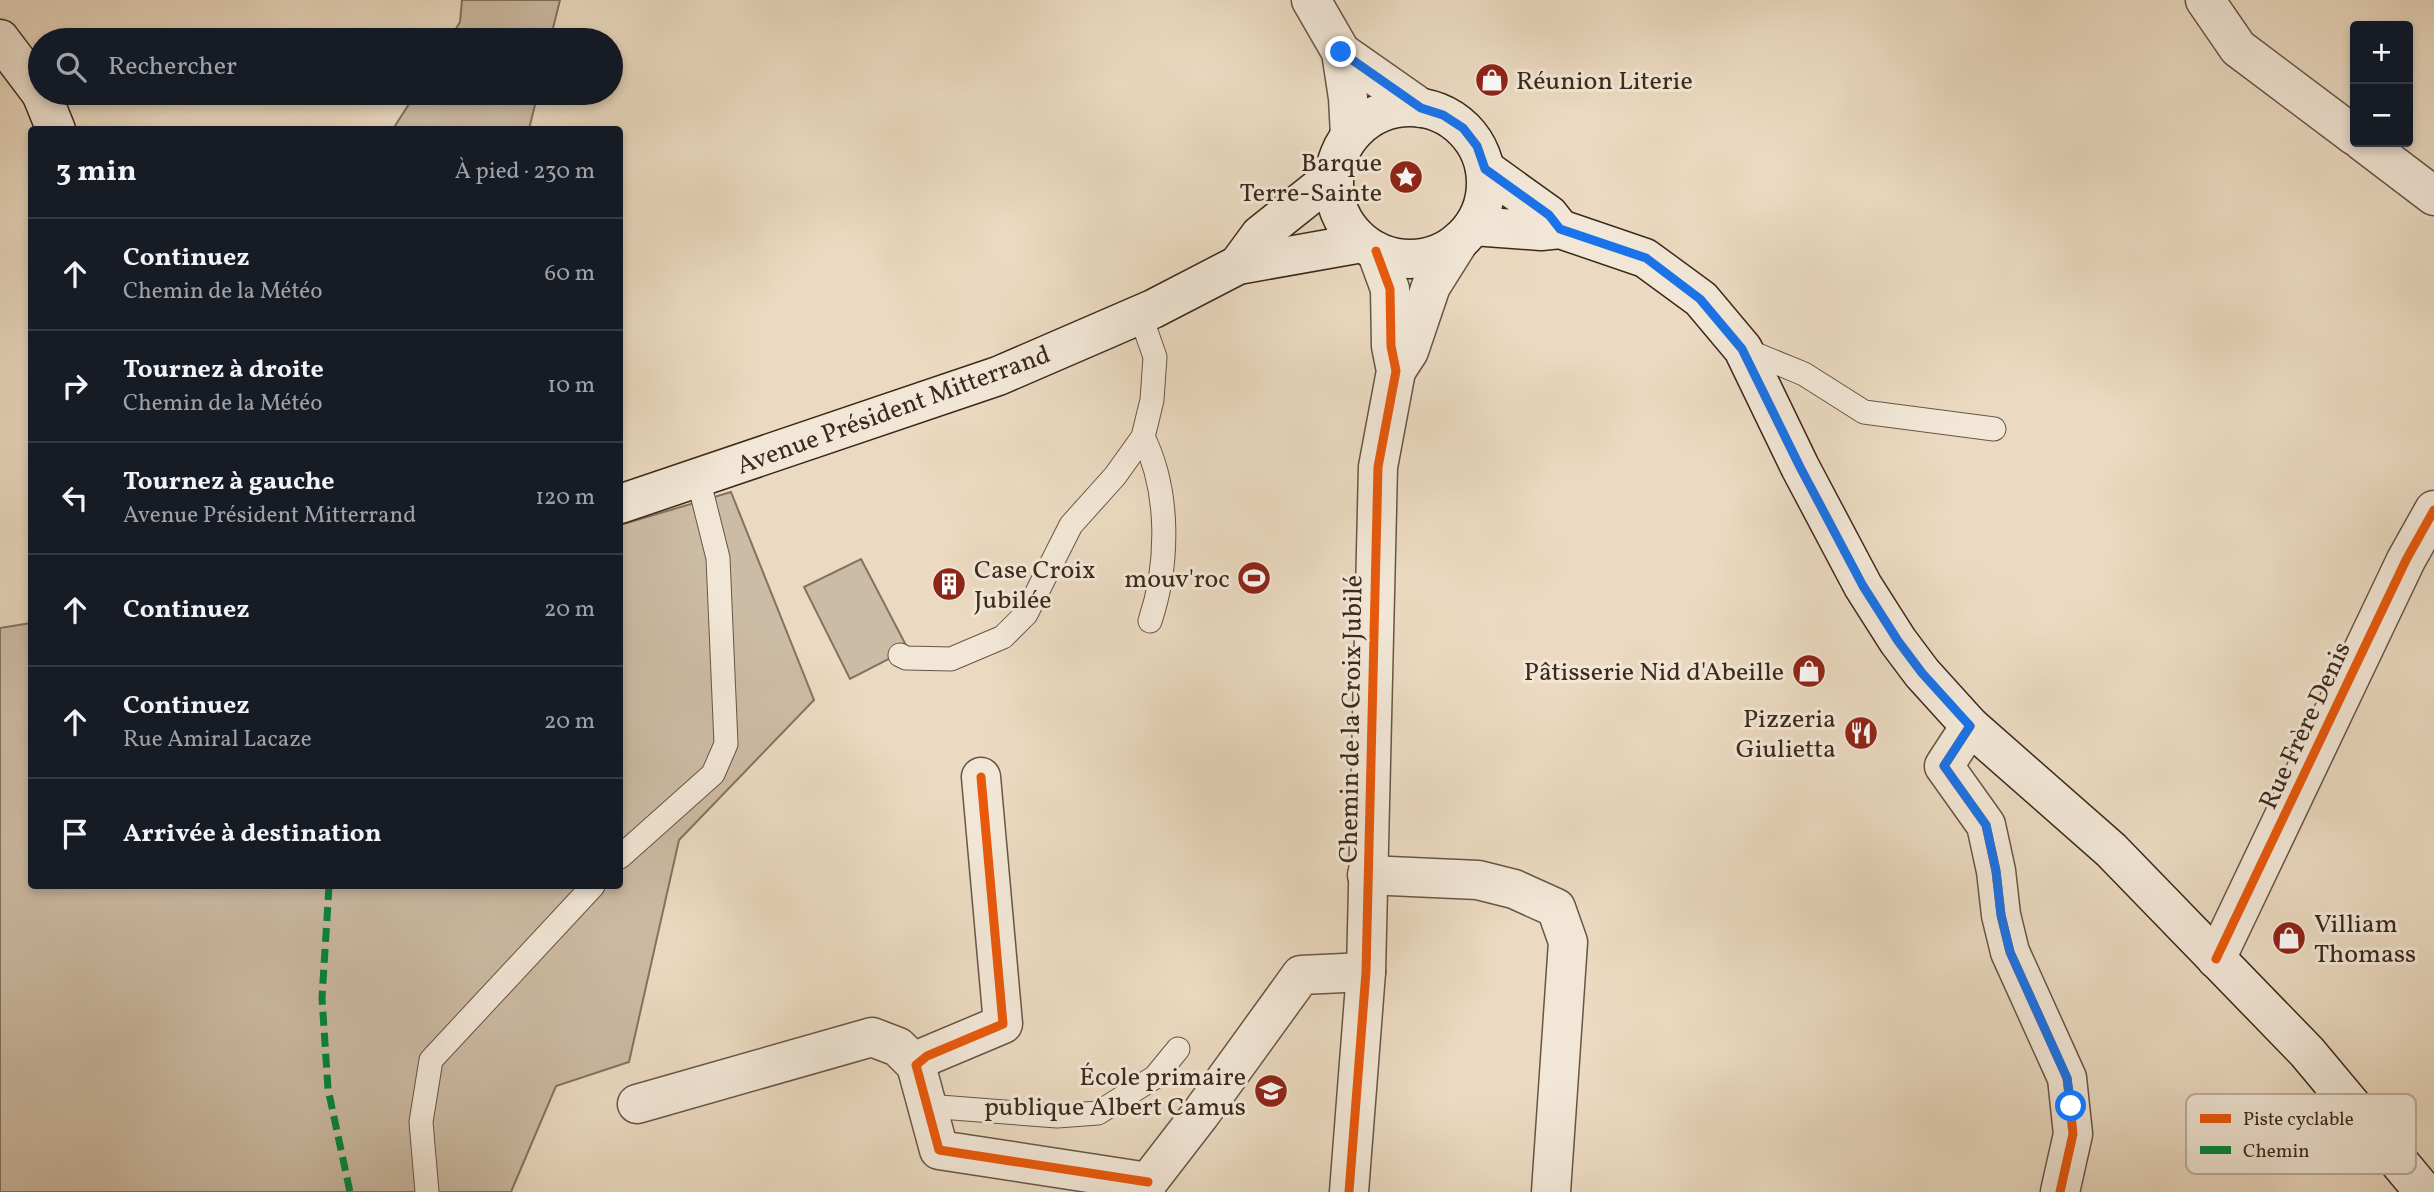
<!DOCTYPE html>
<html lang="fr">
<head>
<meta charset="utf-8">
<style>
	body { margin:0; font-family:Vollkorn,serif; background:#20242c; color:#f1f3f6 }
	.controls { position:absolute; right:21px; top:21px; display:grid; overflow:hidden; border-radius:7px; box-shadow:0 4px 10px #0003 }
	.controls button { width:63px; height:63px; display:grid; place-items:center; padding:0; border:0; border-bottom:2px solid #363941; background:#171b24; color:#f1f3f6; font:35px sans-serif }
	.stop { position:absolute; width:21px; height:21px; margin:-16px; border:5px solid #1a73e8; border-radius:50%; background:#fff }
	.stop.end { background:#1a73e8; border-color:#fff; box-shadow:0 2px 7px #0008 }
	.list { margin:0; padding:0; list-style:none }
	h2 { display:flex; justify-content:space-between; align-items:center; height:91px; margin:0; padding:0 28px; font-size:30px }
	h2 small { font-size:23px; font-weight:400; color:#9ea1a6 }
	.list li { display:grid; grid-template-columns:46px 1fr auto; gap:21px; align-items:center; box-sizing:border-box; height:112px; padding:0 28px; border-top:2px solid #363941 }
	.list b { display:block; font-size:26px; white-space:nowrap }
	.list p { margin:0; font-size:23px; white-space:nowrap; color:#9ea1a6 }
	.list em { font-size:23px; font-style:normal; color:#9ea1a6 }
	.icon { flex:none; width:38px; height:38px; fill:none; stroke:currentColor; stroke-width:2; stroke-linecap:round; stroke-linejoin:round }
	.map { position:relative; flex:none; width:2434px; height:1192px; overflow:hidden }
	.search { position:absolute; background:#171b24; box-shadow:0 4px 10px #0003; left:28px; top:28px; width:595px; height:77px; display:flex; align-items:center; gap:18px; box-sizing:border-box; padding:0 24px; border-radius:38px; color:#9ea1a6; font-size:26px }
	.panel { position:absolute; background:#171b24; box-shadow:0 4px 10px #0003; left:28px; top:126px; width:595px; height:763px; border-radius:7px }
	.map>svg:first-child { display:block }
	.green { fill:#cdbca5; stroke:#847260; stroke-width:2 }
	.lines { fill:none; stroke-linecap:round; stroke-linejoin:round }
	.service-casing { stroke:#675545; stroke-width:25 }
	.minor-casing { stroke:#675545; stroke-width:41 }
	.tertiary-casing { stroke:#675545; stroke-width:41 }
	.secondary-casing { stroke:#3b291c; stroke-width:41 }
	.service { stroke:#f2e7d7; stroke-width:23 }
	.minor { stroke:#f2e7d7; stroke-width:38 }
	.tertiary { stroke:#f2e7d7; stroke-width:38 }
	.secondary { stroke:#f2e7d7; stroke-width:38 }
	.quiet { stroke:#00873e; stroke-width:7; stroke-dasharray:14 7; stroke-linecap:butt }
	.cycleway-casing { stroke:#f2e7d7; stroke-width:13 }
	.cycleway { stroke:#e8590c; stroke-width:9 }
	.route { stroke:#1a73e8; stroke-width:9 }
	.labels { text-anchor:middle; stroke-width:6; stroke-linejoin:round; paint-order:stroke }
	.poi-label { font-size:26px; fill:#3b291c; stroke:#f2e7d7; text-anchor:end }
	.street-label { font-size:26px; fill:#3b291c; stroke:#f2e7d7 }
	.key { fill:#f2e7d7; stroke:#bbae9f; stroke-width:2 }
	.key-label { font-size:19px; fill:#3b291c }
</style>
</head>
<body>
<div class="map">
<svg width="2434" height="1192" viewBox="0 0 2434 1192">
	<rect width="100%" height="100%" fill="#ebdac1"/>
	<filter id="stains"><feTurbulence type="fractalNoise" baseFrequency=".00286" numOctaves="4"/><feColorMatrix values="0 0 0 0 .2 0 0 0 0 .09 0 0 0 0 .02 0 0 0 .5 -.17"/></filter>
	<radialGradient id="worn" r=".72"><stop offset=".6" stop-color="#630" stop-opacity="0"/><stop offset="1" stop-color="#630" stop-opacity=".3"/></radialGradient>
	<!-- green -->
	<g class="green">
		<polygon points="462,0 560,0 550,40 449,40 460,22"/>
		<polygon points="416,93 538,93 529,129 393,129"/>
		<polygon points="731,492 814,700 679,840 629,1062 556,1086 511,1192 0,1192 0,628 31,623 32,886 620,886 620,525"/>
		<polygon points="861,559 908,649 850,679 804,587"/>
	</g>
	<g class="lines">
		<!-- service casing -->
		<g class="service-casing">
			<g id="service">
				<polyline points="1743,349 1804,374 1864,412 1994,429"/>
				<path d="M1143,437c27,54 26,127 7,184"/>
				<polyline points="900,655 906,658 951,659 1003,637 1026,614 1071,525 1115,476 1143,437 1152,400 1155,357 1140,314"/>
				<polyline points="620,857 713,774 726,744 718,558 698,478"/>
				<polyline points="927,1106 1057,1116 1098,1113 1155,1077 1178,1049"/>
				<polyline points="427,1192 421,1122 431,1060 593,886"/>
			</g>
		</g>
		<!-- minor casing -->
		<g class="minor-casing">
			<g id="minor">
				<polyline points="2205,0 2238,48 2355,136"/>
				<polyline points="2363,142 2434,196"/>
				<polyline points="1970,726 1944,766 1986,825 1996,871 2001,915 2010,952 2067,1078 2073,1134 2060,1192"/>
				<polyline points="981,777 1003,1024 927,1056 916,1065 939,1150 1148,1182"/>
				<polyline points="1367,875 1478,880 1514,889 1556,908 1568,942 1551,1192"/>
				<polyline points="2216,959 2406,560 2434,510"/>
				<polyline points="637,1104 872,1037 898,1047 916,1065"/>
				<polyline points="1145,1192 1148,1182 1199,1116 1301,975 1366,972"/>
			</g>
		</g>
		<!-- tertiary casing -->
		<g class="tertiary-casing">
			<g id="tertiary">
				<polyline points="1311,0 1341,52 1348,98 1350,135"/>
				<polyline points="1341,52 1421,108"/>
				<polyline points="1396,371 1409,351 1431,286 1460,240"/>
				<polyline points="1349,1192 1366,972 1378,467 1396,371 1391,346 1390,289 1376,251"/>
			</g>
		</g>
		<!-- secondary casing -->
		<g class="secondary-casing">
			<g id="secondary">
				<polyline points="0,39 40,92"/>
				<polyline points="41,93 56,130"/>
				<circle cx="1410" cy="183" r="76"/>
				<polyline points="1485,169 1549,215 1560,229"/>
				<polyline points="1473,226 1541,231 1560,229 1645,258 1701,299 1743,349 1800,467 1863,586 1898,641 1922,673 1970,726 2111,850 2307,1052 2424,1192"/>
				<polyline points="1238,265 1260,235 1334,176"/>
				<polyline points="620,504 998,376 1153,309 1238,265 1362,243"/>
			</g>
		</g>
		<!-- service -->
		<use href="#service" class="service"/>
		<!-- minor -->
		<use href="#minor" class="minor"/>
		<!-- tertiary -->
		<use href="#tertiary" class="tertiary"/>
		<!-- secondary -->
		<use href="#secondary" class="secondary"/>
		<!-- quiet -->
		<polyline class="quiet" points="329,886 322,998 328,1089 350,1192"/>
		<!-- cycleway casing -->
		<g class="cycleway-casing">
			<g id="cycleway">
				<polyline points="1970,726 1944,766 1986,825 1996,871 2001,915 2010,952 2067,1078 2073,1134 2060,1192"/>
				<polyline points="981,777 1003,1024 927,1056 916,1065 939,1150 1148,1182"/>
				<polyline points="2216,959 2406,560 2434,510"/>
				<polyline points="1349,1192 1366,972 1378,467 1396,371 1391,346 1390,289 1376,251"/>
			</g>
		</g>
		<!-- cycleway -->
		<use href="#cycleway" class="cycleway"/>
	</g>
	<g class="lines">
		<!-- route -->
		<polyline class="route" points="1341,52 1421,108 1443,115 1463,128 1477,146 1485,169 1549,215 1560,229 1646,258 1700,299 1742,349 1800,467 1863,586 1898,641 1922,673 1970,726 1944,766 1986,825 1996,871 2001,915 2010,952 2067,1078 2071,1106"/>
	</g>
	<!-- icons -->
	<defs>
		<g id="shop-disc" transform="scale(1.75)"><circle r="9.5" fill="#8f2418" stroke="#f2e7d7"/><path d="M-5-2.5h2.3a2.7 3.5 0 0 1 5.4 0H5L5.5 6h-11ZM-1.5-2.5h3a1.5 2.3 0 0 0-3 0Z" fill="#fff"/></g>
		<g id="sight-disc" transform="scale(1.75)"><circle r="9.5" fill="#8f2418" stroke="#f2e7d7"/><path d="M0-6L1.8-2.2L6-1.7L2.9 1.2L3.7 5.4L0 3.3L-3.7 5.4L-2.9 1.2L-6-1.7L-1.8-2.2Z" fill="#fff"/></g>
		<g id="stadium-disc" transform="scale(1.75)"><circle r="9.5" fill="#8f2418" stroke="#f2e7d7"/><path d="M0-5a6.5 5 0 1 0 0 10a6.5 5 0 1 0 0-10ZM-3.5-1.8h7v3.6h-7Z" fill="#fff"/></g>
		<g id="building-disc" transform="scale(1.75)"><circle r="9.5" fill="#8f2418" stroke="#f2e7d7"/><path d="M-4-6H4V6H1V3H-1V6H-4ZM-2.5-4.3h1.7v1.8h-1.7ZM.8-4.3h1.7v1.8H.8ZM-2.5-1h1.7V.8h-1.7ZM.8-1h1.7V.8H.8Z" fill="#fff"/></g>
		<g id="restaurant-disc" transform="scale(1.75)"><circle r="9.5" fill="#8f2418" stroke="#f2e7d7"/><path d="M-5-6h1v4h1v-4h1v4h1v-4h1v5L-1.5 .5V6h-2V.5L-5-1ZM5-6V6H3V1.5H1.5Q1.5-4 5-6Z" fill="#fff"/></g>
		<g id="school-disc" transform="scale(1.75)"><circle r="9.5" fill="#8f2418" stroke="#f2e7d7"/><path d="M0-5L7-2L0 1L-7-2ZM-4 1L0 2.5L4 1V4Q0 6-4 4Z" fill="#fff"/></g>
	</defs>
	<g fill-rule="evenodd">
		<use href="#shop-disc" x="1492" y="80"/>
		<use href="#sight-disc" x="1406" y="177"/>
		<use href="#stadium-disc" x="1254" y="578"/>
		<use href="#building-disc" x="949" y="584"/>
		<use href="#shop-disc" x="1809" y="671"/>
		<use href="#restaurant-disc" x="1861" y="733"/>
		<use href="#shop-disc" x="2289" y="938"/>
		<use href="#school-disc" x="1271" y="1091"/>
	</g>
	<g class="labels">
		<!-- poi labels -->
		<g class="poi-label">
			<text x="1516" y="89" text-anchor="start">Réunion Literie</text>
			<text x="1382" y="171">Barque<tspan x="1382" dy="30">Terre-Sainte</tspan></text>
			<text x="974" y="578" text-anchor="start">Case Croix<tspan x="974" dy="30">Jubilée</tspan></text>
			<text x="1230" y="587">mouv'roc</text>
			<text x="1784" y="680">Pâtisserie Nid d'Abeille</text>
			<text x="1836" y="727">Pizzeria<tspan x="1836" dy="30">Giulietta</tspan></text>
			<text x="2314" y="932" text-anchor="start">Villiam<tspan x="2314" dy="30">Thomass</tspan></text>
			<text x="1246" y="1085">École primaire<tspan x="1246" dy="30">publique Albert Camus</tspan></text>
		</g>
		<!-- street labels -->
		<g class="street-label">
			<text transform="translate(893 409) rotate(-20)" y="9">Avenue Président Mitterrand</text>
			<text transform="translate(1350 719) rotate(-89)" y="9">Chemin de la Croix Jubilé</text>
			<text transform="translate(2304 725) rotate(-65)" y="9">Rue Frère Denis</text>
		</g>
	</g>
	<!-- legend -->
	<rect x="2186" y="1094" width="230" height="80" rx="10" class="key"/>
	<rect x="2200" y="1114" width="31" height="9" fill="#e8590c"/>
	<rect x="2200" y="1146" width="31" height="8" fill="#00873e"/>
	<g class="key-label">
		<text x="2243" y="1125">Piste cyclable</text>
		<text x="2243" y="1157">Chemin</text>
	</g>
	<rect width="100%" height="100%" filter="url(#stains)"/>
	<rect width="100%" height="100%" fill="url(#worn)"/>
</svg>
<div class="controls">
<button>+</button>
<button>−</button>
</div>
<div class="stop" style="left:2071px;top:1106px"></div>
<div class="stop end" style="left:1341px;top:52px"></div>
<div class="search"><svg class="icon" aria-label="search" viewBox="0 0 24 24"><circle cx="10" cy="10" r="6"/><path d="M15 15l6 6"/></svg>Rechercher</div>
<section class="panel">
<h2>3 min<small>À pied · 230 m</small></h2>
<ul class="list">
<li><svg class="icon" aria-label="ahead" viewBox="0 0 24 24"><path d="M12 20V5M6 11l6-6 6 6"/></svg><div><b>Continuez</b><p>Chemin de la Météo</p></div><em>60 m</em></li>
<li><svg class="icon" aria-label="right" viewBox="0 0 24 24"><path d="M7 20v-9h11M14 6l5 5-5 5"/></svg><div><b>Tournez à droite</b><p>Chemin de la Météo</p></div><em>10 m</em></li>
<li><svg class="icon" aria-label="left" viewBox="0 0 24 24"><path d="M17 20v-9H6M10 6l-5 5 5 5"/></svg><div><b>Tournez à gauche</b><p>Avenue Président Mitterrand</p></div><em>120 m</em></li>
<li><svg class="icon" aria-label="ahead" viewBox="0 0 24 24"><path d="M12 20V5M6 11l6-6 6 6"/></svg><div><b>Continuez</b></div><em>20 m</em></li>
<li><svg class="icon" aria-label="ahead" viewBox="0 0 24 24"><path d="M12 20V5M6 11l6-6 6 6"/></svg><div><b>Continuez</b><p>Rue Amiral Lacaze</p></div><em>20 m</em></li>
<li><svg class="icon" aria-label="arrive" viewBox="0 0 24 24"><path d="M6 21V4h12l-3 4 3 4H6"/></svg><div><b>Arrivée à destination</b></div></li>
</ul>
</section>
</div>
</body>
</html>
